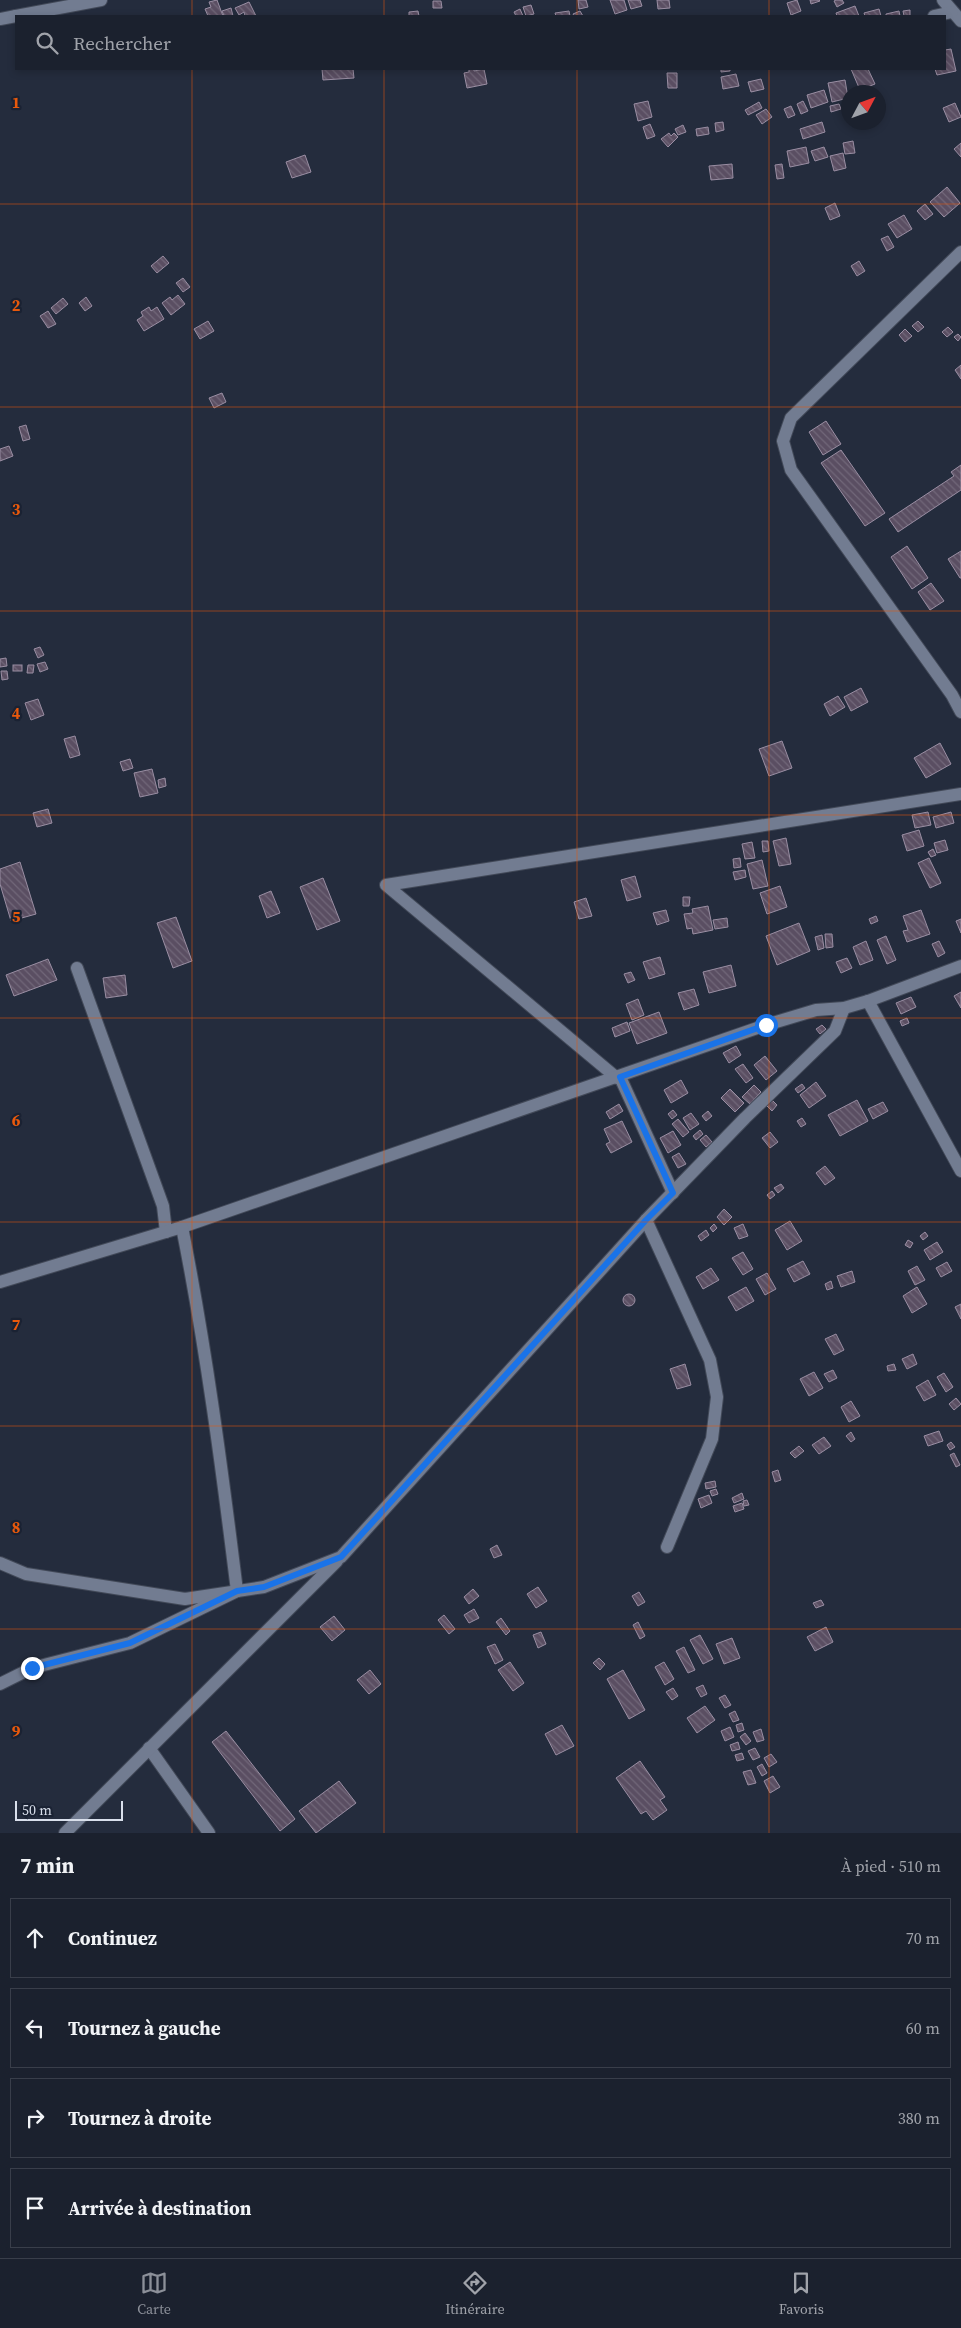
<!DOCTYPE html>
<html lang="fr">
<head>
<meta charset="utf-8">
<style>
	body { margin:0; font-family:"Source Serif 4",serif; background:#242936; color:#f1f3f6 }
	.compass { position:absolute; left:841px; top:85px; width:45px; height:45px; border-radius:50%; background:#1b212e; box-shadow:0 2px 8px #0003; rotate:49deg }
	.scale { position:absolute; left:15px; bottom:12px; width:108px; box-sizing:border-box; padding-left:5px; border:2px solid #d9dfeb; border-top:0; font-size:14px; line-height:18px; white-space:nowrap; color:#d9dfeb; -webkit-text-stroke:4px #1a2233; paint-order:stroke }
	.stop { position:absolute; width:15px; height:15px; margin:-11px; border:4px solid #1a73e8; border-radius:50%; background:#fff }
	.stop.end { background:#1a73e8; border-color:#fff; box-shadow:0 1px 5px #0008 }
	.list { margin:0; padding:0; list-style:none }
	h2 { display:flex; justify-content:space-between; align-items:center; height:65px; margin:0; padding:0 20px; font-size:21px }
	h2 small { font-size:16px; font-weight:400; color:#a0a3aa }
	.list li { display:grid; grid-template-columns:32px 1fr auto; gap:15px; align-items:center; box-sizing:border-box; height:80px; margin:0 10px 10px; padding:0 10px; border:1px solid #393e4a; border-radius:0px }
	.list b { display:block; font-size:19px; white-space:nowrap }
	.list em { font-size:16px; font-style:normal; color:#a0a3aa }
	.icon { flex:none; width:28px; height:28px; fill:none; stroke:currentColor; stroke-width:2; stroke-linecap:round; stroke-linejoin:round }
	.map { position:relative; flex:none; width:961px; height:1833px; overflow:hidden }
	.search { position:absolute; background:#1b212e; box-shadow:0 2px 8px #0003; left:15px; right:15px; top:15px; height:55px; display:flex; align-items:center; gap:12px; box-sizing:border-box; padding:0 18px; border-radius:0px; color:#a0a3aa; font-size:19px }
	.sheet { height:425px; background:#1b212e }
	nav { display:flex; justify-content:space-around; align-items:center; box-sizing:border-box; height:70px; border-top:1px solid #393e4a; background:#1b212e; font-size:14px; color:#a0a3aa }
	nav a { display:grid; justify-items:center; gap:2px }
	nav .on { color:#8c9099 }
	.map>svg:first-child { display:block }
	.building { fill:url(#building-back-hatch); stroke:#9a8ea3 }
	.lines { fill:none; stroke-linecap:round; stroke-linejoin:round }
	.minor-casing { stroke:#424958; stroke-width:14 }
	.minor { stroke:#727c91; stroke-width:12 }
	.route { stroke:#1a73e8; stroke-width:6 }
	.grid { fill:none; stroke:#e8590c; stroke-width:1; stroke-opacity:0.55 }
	.grid-label { font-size:16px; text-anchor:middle; font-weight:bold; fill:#e8590c; stroke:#1a2233; stroke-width:4.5; stroke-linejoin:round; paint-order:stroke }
</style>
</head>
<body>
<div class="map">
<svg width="961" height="1833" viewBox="0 0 961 1833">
	<defs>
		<pattern id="building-back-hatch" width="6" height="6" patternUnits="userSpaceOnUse" patternTransform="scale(1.25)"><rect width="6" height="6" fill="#5a4e62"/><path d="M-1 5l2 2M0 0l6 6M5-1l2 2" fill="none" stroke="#716779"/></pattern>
	</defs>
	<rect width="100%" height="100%" fill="#242c3d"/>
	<!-- building -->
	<g class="building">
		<polygon points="217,0 223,16 208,16 205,9 211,7 209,2"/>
		<polygon points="578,0 586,0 588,7 579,9"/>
		<polygon points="610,0 624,0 627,10 615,14"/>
		<polygon points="628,0 640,0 642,6 631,9"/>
		<polygon points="657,0 669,0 670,8 658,9"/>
		<polygon points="797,0 801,11 791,15 787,3"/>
		<polygon points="810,0 819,0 820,1 811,4"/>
		<polygon points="836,0 842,0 844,3 837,7 834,1"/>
		<polygon points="433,1 441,1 442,8 433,8"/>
		<polygon points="249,2 256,16 245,16 244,12 239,15 235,8"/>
		<polygon points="531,5 534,14 526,16 523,7"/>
		<polygon points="855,6 859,16 837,16 836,13"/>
		<polygon points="231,8 233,16 224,16 222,11"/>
		<polygon points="520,9 523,16 516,16 514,12"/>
		<polygon points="879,9 881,16 865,16 864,13"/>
		<polygon points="910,10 910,16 904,16 903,11"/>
		<polygon points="418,11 419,16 409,16 409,12"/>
		<polygon points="569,11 570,16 556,16 555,13"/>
		<polygon points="580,11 583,16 574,16 573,14"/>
		<polygon points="899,11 900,16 886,16 886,14"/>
		<polygon points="951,49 956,71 937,75 935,69 945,69 945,50"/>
		<polygon points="322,69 353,69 354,78 323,80"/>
		<polygon points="469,69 474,69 474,71 484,69 487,84 467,88 464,73 469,72"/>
		<polygon points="721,69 730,69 730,71 721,72"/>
		<polygon points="851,69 868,69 875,84 860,90"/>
		<polygon points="667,73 677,73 677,88 668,88"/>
		<polygon points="736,74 739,86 723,89 721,77"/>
		<polygon points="761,79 764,89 751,92 748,82"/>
		<polygon points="845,80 848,98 832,102 828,83"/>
		<polygon points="824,90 828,102 811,108 807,95"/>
		<polygon points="648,101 652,117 638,121 634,104"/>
		<polygon points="803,101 808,111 801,114 797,104"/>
		<polygon points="759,102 762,108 748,115 745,110"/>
		<polygon points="955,103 961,117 949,122 943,108"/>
		<polygon points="839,104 841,109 831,112 830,106"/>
		<polygon points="791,106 795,115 788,118 784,109"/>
		<polygon points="766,109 772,117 762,124 756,115"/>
		<polygon points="723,122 724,130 716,132 715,123"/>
		<polygon points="822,122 825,132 803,139 800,129"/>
		<polygon points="650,124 655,136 647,139 643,127"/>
		<polygon points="683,125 686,132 678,135 675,129"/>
		<polygon points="708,127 709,134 697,136 696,129"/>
		<polygon points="669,133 671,136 674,133 678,137 668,147 661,139"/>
		<polygon points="853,141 855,153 845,154 843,143"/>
		<polygon points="961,143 961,157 954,149"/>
		<polygon points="806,147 809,163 790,167 787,151"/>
		<polygon points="824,147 828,157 815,161 811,151"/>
		<polygon points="843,153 846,168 834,171 830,156"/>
		<polygon points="305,155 311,172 292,178 286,162"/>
		<polygon points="732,164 733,178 711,180 709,166"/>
		<polygon points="782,164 784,178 777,179 775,165"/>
		<polygon points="947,187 960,203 944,217 930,202"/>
		<polygon points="835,203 840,216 830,220 825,208"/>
		<polygon points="925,204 933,214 925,220 917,211"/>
		<polygon points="904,215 912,229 897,238 888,224"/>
		<polygon points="888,236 894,247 887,251 881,239"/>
		<polygon points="163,256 169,263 157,273 151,266"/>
		<polygon points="859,261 865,271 857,276 851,266"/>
		<polygon points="183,278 190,287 183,292 176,283"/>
		<polygon points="178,295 185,304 171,315 162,303 170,297 172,300"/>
		<polygon points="86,297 92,306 85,311 79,303"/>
		<polygon points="63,298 68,304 56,314 51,308"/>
		<polygon points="149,307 151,311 157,307 164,319 144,331 137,320 143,316 141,312"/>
		<polygon points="48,311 56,324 48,328 40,316"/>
		<polygon points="208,321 214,331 200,339 194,329"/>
		<polygon points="918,321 924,327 918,332 912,326"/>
		<polygon points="948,327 953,332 947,337 942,332"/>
		<polygon points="905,329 912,336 905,342 899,335"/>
		<polygon points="958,334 961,337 958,341 954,337"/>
		<polygon points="961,365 961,379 955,370"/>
		<polygon points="222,393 226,402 214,408 209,398"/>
		<polygon points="826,421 841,444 823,455 809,432"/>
		<polygon points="26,425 30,439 23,441 19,427"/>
		<polygon points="9,446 13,456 0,461 0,449"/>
		<polygon points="841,450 885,513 865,526 821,463"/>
		<polygon points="961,465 961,490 898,532 889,519 954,476 951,472"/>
		<polygon points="907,546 928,578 912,589 891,557"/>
		<polygon points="961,551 961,578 960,578 948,559"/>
		<polygon points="931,583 944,601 930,610 918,592"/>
		<polygon points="40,647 44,655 38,658 34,649"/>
		<polygon points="6,658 7,666 0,667 0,659"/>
		<polygon points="45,662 48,669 40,672 37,664"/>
		<rect x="13" y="665" width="9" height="6"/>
		<polygon points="28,665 34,665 33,673 27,673"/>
		<polygon points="1,671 7,671 8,679 2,680"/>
		<polygon points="861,688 868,702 851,711 844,697"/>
		<polygon points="838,696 845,707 830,716 824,704"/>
		<polygon points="38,699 44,715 31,720 25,703"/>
		<polygon points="75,736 80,755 70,758 64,739"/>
		<polygon points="782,741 792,768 769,776 759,749"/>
		<polygon points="940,743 951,764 926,778 914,758"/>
		<polygon points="130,759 133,768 123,771 120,762"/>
		<polygon points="152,769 158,793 140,797 134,773"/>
		<polygon points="165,778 166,786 159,788 158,780"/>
		<polygon points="48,809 52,823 37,827 33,813"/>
		<polygon points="928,812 931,825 915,828 912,815"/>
		<polygon points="951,812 954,823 936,828 933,817"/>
		<polygon points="919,830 924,846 907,851 902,835"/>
		<polygon points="786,838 791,864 779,866 773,841"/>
		<polygon points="945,840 948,850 937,853 934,843"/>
		<polygon points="762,841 768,841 769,851 763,852"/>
		<polygon points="752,842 755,858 745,859 742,844"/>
		<polygon points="933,849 936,855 931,857 928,852"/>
		<polygon points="740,858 741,867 734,868 733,859"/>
		<polygon points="929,858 941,883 930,888 918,863"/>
		<polygon points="762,860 768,886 753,889 747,864"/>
		<polygon points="20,862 36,914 11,921 0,884 0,869"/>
		<polygon points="745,870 746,877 735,880 733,872"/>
		<polygon points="635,876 641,897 627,901 621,880"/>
		<polygon points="323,878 340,921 317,930 300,887"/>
		<polygon points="780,886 787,907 767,914 760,893"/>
		<polygon points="271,891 280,913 267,918 259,896"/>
		<polygon points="683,897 690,897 689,906 683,906"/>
		<polygon points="586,898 592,916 579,919 574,902"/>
		<polygon points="708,906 713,930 693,934 692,928 687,929 684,914 693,913 692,909"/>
		<polygon points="666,910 669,921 657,925 653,913"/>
		<polygon points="921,910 930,934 907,942 903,931 908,930 903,916"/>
		<polygon points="876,916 878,921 871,924 869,919"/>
		<polygon points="176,917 192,961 173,968 157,923"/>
		<polygon points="727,918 728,927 715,929 713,920"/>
		<polygon points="961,919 961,933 956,921"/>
		<polygon points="799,923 810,951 777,965 766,936"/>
		<polygon points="825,934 832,934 833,947 826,948"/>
		<polygon points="822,935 824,948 818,950 815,937"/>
		<polygon points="886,936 896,960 887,964 877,940"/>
		<polygon points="866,941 873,960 860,965 853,947"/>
		<polygon points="939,941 945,953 938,957 932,944"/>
		<polygon points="660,957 665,974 649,979 643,962"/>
		<polygon points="847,958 852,968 841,973 836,962"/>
		<polygon points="48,959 57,980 14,996 6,975"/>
		<polygon points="731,965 736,986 709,993 703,972"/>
		<polygon points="631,972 635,980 628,983 624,974"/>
		<polygon points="125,975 127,995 106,998 103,978"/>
		<polygon points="694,989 699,1005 684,1010 678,993"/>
		<polygon points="961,992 961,1008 954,996"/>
		<polygon points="911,997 916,1007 901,1014 896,1003"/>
		<polygon points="638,999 644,1015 632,1020 626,1004"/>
		<polygon points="659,1012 667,1033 637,1044 629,1023"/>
		<polygon points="907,1018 909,1023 902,1026 900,1021"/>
		<polygon points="627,1022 630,1031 615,1037 612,1028"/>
		<polygon points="822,1025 826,1029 820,1034 816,1029"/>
		<polygon points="736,1046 741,1055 729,1063 723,1053"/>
		<polygon points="765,1056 777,1071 766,1080 754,1065"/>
		<polygon points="743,1064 753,1078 746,1083 735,1069"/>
		<polygon points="681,1080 688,1093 671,1103 664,1090"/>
		<polygon points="816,1082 826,1096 809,1108 800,1095"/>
		<polygon points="802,1084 805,1088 798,1093 795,1089"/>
		<polygon points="754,1085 761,1092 750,1104 742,1097"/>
		<polygon points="730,1089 744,1103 735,1112 721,1098"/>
		<polygon points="772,1100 777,1105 772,1111 766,1105"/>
		<polygon points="857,1100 868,1121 840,1136 828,1115"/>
		<polygon points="883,1102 888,1111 873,1119 868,1109"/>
		<polygon points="619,1104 623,1111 610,1119 606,1112"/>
		<polygon points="673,1110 677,1115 672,1119 668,1114"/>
		<polygon points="708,1111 712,1116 706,1121 702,1116"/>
		<polygon points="691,1113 699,1124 690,1130 683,1118"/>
		<polygon points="802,1118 806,1124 801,1127 797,1121"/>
		<polygon points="678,1119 689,1132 683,1137 672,1124"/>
		<polygon points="622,1121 632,1142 611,1153 606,1144 610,1142 604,1129"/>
		<polygon points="700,1130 703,1134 696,1140 693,1136"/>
		<polygon points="673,1131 681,1145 668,1153 660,1138"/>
		<polygon points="770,1132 778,1142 770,1148 762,1138"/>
		<polygon points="706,1135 712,1142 706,1147 700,1140"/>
		<polygon points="679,1153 686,1164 678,1168 672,1157"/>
		<polygon points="825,1166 835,1178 825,1185 816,1173"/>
		<polygon points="781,1184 784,1188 778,1193 774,1188"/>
		<polygon points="772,1191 775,1195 770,1199 767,1195"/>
		<polygon points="724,1209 732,1217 724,1225 717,1217"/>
		<polygon points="790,1221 802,1241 787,1250 775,1230"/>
		<polygon points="714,1224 717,1228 713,1232 710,1228"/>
		<polygon points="743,1224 748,1236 739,1239 734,1228"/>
		<polygon points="706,1230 709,1235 701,1241 698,1236"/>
		<polygon points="925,1232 928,1236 923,1240 920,1236"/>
		<polygon points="908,1240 913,1243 910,1248 905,1245"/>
		<polygon points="937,1242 943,1252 930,1260 924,1250"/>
		<polygon points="743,1252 753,1269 743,1275 732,1258"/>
		<polygon points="803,1261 810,1274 794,1282 787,1269"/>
		<polygon points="947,1262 952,1271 941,1277 936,1268"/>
		<polygon points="917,1266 925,1280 915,1285 908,1271"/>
		<polygon points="711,1268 719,1280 703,1289 696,1277"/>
		<polygon points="852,1271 855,1282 841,1287 837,1276"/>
		<polygon points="767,1273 776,1289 765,1295 756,1279"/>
		<polygon points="831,1281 833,1288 827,1290 825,1284"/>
		<polygon points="746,1287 754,1301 736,1311 728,1297"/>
		<polygon points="917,1287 927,1304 912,1313 903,1296"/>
		<circle cx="629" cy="1300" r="6"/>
		<polygon points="961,1304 961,1319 955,1307"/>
		<polygon points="836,1334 844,1350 834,1355 825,1339"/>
		<polygon points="913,1354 917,1364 907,1369 902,1359"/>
		<polygon points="685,1364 691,1385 677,1389 670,1369"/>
		<polygon points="894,1364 896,1370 888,1371 887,1366"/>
		<polygon points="833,1370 837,1378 829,1382 824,1374"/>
		<polygon points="814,1372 823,1388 809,1396 800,1379"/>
		<polygon points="944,1373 953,1387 946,1392 937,1377"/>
		<polygon points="928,1380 936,1395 924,1401 916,1387"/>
		<polygon points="956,1398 961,1404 954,1410 949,1404"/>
		<polygon points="851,1401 860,1416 849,1422 841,1407"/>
		<polygon points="939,1431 943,1441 928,1446 924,1436"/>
		<polygon points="851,1432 855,1439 851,1442 846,1436"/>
		<polygon points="824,1437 831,1446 819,1454 812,1445"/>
		<polygon points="951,1442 955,1447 950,1450 947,1445"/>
		<polygon points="799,1446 804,1451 795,1458 790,1453"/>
		<polygon points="954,1453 960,1465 956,1467 950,1455"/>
		<polygon points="778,1470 781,1480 775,1482 772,1472"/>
		<polygon points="715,1481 716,1487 706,1489 705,1483"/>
		<polygon points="716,1489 718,1494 712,1496 710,1491"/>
		<polygon points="742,1493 744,1499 734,1503 732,1498"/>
		<polygon points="709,1495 712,1503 701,1508 698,1499"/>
		<polygon points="747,1500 749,1505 744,1506 743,1501"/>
		<polygon points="742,1503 744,1509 735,1512 733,1506"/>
		<polygon points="497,1545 502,1555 494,1558 490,1549"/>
		<polygon points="538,1587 547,1601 536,1608 527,1594"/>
		<polygon points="473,1589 479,1596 469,1604 464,1597"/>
		<polygon points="639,1592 645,1602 638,1606 632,1596"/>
		<polygon points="821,1600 824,1605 816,1608 813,1603"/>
		<polygon points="474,1609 479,1618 469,1623 464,1615"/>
		<polygon points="444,1615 455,1629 449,1634 438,1620"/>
		<polygon points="334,1616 345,1630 332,1641 320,1627"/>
		<polygon points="501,1618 510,1631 506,1635 496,1622"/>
		<polygon points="638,1622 645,1636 640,1639 633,1625"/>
		<polygon points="826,1627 833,1642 815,1651 807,1637"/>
		<polygon points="541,1632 546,1644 538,1648 533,1635"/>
		<polygon points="700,1635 713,1659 703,1664 690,1640"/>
		<polygon points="732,1638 740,1658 724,1664 716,1644"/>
		<polygon points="495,1644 503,1660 495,1664 487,1647"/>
		<polygon points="684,1647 695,1670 688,1673 676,1651"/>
		<polygon points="599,1658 605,1664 600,1670 593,1663"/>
		<polygon points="510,1662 524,1683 513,1691 498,1670"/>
		<polygon points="664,1662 674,1679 665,1685 655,1667"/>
		<polygon points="370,1670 381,1684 369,1694 357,1680"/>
		<polygon points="623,1670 645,1710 629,1719 607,1679"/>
		<polygon points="703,1685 707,1694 701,1697 696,1688"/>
		<polygon points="673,1688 678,1696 672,1700 666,1692"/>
		<polygon points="725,1695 731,1705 725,1708 719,1698"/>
		<polygon points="705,1706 715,1720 697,1733 687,1718"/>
		<polygon points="735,1711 739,1720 733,1722 729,1714"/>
		<polygon points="742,1723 744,1730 738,1732 736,1725"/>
		<polygon points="562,1725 574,1746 556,1755 545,1734"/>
		<polygon points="730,1727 734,1737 725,1741 721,1731"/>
		<polygon points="761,1729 764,1740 757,1742 753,1732"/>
		<polygon points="226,1731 295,1819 280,1831 212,1742"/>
		<polygon points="745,1733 751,1741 746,1745 740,1737"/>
		<polygon points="738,1742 740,1749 732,1751 730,1745"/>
		<polygon points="755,1748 760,1757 753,1760 748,1751"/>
		<polygon points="742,1753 744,1759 737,1761 735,1755"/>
		<polygon points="771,1754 777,1762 769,1767 764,1758"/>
		<polygon points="640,1761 665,1797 660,1800 667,1810 653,1820 646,1811 641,1814 616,1778"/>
		<polygon points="762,1764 767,1773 762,1776 757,1767"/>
		<polygon points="751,1770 756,1783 748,1785 743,1772"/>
		<polygon points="773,1776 780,1787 770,1793 764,1781"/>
		<polygon points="339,1781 356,1803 316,1833 299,1811"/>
	</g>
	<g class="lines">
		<!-- minor casing -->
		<g class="minor-casing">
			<g id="minor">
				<polyline points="943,0 961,21"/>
				<polyline points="16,16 101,0"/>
				<polyline points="934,16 952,12"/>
				<polyline points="0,19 16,16"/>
				<polyline points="961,252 791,418 783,441 791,470 952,695 961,712"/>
				<polyline points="77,968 163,1206 166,1232"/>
				<polyline points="868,1001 961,1171"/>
				<polyline points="620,1077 673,1193"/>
				<polyline points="617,1078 386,885 961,794"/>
				<polyline points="646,1220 710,1360 717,1397 712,1439 667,1547"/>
				<polyline points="0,1282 182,1227 766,1025 816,1010 844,1008 868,1001 961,966"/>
				<polyline points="0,1563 26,1574 185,1599 264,1587 341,1557 646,1220 745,1118 835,1031 844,1008"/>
				<path d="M0,1684l32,-16 98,-25 107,-52c-15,-122 -31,-244 -55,-364"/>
				<polyline points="149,1748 209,1833"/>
				<polyline points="65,1833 337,1561"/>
			</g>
		</g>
		<!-- minor -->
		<use href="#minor" class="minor"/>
	</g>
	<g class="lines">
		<!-- route -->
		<polyline class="route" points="32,1668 130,1643 237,1591 264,1587 341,1557 646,1220 673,1193 620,1077 766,1025"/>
	</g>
	<!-- grid -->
	<path class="grid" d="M192,0v16M384,0v16M577,0v16M769,0v16M192,69v1764M384,69v1764M577,69v1764M769,69v1764M0,204h961M0,407h961M0,611h961M0,815h961M0,1018h961M0,1222h961M0,1426h961M0,1629h961"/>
	<g class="grid-label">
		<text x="16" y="108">1</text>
		<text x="16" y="311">2</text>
		<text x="16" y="515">3</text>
		<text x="16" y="719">4</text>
		<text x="16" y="922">5</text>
		<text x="16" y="1126">6</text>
		<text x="16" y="1330">7</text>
		<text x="16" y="1533">8</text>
		<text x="16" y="1737">9</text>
	</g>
</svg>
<svg class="compass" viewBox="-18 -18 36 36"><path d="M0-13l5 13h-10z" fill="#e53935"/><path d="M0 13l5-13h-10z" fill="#a0a3aa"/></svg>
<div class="scale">50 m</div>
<div class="stop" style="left:766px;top:1025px"></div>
<div class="stop end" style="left:32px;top:1668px"></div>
<div class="search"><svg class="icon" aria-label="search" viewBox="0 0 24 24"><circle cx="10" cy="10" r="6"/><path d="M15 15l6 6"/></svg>Rechercher</div>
</div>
<section class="sheet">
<h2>7 min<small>À pied · 510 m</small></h2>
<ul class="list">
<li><svg class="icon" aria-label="ahead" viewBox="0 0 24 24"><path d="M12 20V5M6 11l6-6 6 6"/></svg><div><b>Continuez</b></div><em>70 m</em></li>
<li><svg class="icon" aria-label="left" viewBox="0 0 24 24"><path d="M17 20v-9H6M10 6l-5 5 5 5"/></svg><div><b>Tournez à gauche</b></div><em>60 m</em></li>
<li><svg class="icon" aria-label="right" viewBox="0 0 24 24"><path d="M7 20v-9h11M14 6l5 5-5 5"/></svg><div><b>Tournez à droite</b></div><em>380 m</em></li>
<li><svg class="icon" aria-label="arrive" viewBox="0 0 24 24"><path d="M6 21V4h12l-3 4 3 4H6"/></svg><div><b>Arrivée à destination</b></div></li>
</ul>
</section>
<nav>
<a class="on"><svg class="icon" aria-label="map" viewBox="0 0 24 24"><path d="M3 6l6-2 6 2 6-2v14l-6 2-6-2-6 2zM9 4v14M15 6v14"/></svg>Carte</a>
<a><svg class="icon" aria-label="directions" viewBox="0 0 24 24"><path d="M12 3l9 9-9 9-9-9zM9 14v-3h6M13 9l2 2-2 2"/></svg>Itinéraire</a>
<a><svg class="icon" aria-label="saved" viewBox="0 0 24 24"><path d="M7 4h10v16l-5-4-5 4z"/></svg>Favoris</a>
</nav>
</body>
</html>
